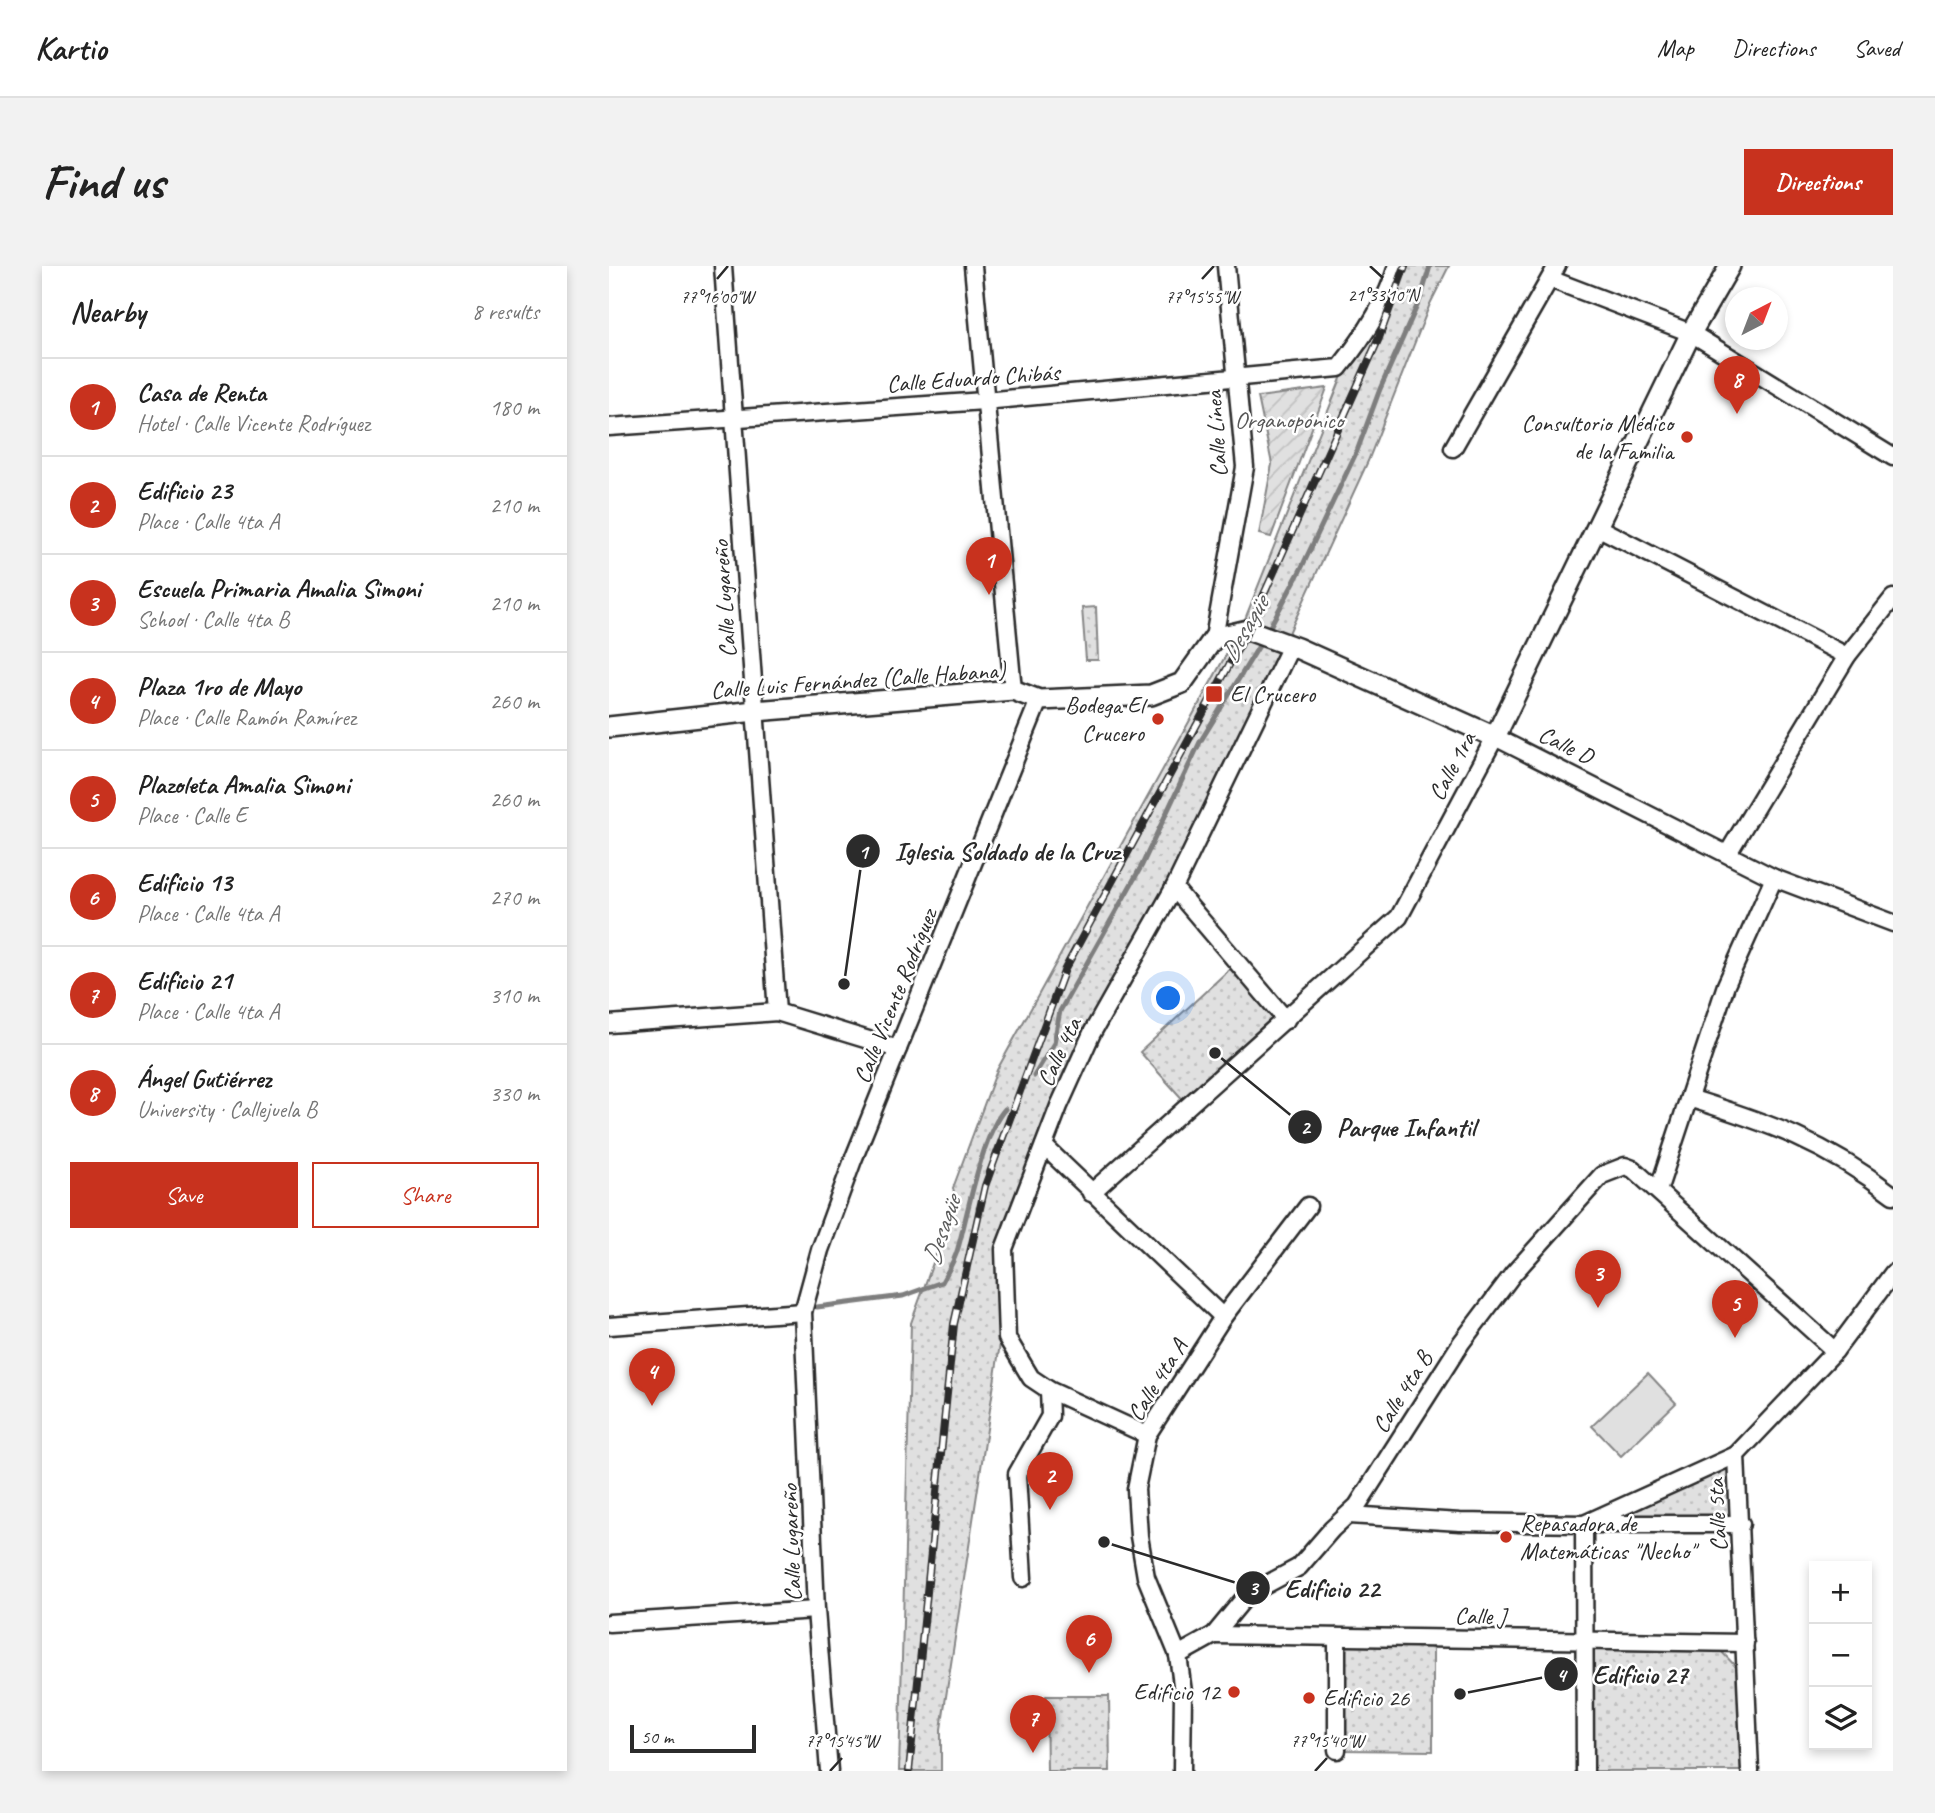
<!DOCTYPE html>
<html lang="en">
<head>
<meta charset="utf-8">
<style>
	body { margin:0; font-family:Caveat,sans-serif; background:#f2f2f2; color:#222 }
	.controls { position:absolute; right:21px; bottom:21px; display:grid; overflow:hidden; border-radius:0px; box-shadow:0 4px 10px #0003 }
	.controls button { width:63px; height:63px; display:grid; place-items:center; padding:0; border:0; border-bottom:2px solid #e0e0e0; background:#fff; color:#222; font:35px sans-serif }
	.compass { position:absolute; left:1116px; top:21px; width:63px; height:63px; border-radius:50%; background:#fff; box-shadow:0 4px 10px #0003; rotate:42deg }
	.scale { position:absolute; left:21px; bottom:18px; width:126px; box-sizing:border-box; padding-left:7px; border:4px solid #2b2b2b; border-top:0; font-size:19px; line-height:24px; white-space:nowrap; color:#2b2b2b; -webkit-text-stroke:5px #fff; paint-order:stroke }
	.you { position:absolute; left:560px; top:733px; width:24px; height:24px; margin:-18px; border:5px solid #fff; border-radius:50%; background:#1a73e8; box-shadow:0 0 0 10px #1a73e833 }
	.badge { display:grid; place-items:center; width:46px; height:46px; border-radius:50%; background:#c8321e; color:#fff; font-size:23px; font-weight:700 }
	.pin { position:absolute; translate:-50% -58px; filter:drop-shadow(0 2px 4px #0008) }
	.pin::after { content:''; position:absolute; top:37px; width:24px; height:21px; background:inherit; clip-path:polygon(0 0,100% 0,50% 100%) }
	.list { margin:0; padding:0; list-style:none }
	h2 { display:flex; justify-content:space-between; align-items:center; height:91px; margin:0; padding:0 28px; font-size:30px }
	h2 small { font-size:23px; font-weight:400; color:#767676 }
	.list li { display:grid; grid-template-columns:46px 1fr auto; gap:21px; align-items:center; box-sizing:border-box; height:98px; padding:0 28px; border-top:2px solid #e0e0e0 }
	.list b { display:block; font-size:26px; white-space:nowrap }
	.list p { margin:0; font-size:23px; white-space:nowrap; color:#767676 }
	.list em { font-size:23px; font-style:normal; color:#767676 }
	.actions { display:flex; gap:14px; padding:21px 28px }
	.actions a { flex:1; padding:16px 0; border:2px solid #c8321e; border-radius:0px; text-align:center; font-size:24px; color:#c8321e }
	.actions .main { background:#c8321e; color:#fff }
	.icon { flex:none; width:38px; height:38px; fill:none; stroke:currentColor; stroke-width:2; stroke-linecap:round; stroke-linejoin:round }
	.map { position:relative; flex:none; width:1284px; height:1505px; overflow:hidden; border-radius:0px }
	header { display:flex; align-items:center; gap:42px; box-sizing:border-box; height:98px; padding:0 35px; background:#fff; border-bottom:2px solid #e0e0e0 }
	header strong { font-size:33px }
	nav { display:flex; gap:38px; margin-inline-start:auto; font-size:24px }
	.intro { display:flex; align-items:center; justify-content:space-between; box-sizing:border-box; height:168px; padding:0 42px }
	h1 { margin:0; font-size:49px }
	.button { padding:18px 32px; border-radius:0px; background:#c8321e; color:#fff; font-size:24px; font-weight:700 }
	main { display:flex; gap:42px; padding:0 42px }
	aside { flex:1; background:#fff; border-radius:0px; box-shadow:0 4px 10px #0003 }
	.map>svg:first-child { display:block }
	.grass { fill:url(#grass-dots); stroke:#868686; stroke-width:2 }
	.garden { fill:url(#garden-furrows); stroke:#868686; stroke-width:2 }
	.pitch { fill:#e0e0e0; stroke:#868686; stroke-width:2 }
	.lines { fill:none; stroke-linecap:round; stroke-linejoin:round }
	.stream { stroke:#7e7e7e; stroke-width:5 }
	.minor-casing { stroke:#2b2b2b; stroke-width:21 }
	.tertiary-casing { stroke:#2b2b2b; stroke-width:24 }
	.minor { stroke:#fff; stroke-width:16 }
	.tertiary { stroke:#fff; stroke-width:19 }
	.rail-casing { stroke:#2b2b2b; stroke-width:8 }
	.rail { stroke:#fff; stroke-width:5; stroke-dasharray:16; stroke-linecap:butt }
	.ticks { fill:none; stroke:#2b2b2b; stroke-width:2.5 }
	.poi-dot { fill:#c8321e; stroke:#fff; stroke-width:2.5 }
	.labels { text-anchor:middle; stroke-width:5; stroke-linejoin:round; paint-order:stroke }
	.street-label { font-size:24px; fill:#2b2b2b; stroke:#fff }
	.park-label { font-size:24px; fill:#585858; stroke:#fff }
	.poi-label { font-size:24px; fill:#2b2b2b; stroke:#fff; text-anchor:end }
	.water-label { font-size:26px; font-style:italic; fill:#5c5c5c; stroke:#fff }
	.ticks-label { font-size:18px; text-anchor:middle; fill:#2b2b2b; stroke:#fff; stroke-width:5; stroke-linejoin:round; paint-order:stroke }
	.leader { fill:none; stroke:#2b2b2b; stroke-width:2.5 }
	.callout-dot { fill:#2b2b2b; stroke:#fff; stroke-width:2.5 }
	.mark-label { font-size:21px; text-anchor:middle; font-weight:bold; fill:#fff }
	.callout-label { font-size:26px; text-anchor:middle; font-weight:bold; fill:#2b2b2b; stroke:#fff; stroke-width:5; stroke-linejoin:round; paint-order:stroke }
</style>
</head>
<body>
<header>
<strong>Kartio</strong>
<nav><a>Map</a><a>Directions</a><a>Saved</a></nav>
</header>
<div class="intro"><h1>Find us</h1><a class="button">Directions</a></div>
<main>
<aside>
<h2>Nearby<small>8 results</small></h2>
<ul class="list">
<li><span class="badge">1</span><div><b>Casa de Renta</b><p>Hotel · Calle Vicente Rodríguez</p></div><em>180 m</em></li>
<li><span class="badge">2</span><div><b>Edificio 23</b><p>Place · Calle 4ta A</p></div><em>210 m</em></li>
<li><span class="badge">3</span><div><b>Escuela Primaria Amalia Simoni</b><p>School · Calle 4ta B</p></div><em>210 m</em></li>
<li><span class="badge">4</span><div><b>Plaza 1ro de Mayo</b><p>Place · Calle Ramón Ramírez</p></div><em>260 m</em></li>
<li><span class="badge">5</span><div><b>Plazoleta Amalia Simoni</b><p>Place · Calle E</p></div><em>260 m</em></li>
<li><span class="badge">6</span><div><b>Edificio 13</b><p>Place · Calle 4ta A</p></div><em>270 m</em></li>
<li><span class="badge">7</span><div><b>Edificio 21</b><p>Place · Calle 4ta A</p></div><em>310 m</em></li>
<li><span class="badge">8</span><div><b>Ángel Gutiérrez</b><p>University · Callejuela B</p></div><em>330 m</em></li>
</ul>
<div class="actions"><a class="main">Save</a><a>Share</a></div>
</aside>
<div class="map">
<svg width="1284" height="1505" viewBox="0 0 1284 1505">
	<defs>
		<pattern id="grass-dots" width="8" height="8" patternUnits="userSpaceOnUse" patternTransform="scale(1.75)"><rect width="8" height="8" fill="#e0e0e0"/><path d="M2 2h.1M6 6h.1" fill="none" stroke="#c0c0c0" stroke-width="1.8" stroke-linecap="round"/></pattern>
		<pattern id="garden-furrows" width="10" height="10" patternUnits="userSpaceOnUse" patternTransform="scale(1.75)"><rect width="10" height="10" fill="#e0e0e0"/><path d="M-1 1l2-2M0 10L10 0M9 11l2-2" fill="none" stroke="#c0c0c0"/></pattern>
	</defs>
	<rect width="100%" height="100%" fill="#fff"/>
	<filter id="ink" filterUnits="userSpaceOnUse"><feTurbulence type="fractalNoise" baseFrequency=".0143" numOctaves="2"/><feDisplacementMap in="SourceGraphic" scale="14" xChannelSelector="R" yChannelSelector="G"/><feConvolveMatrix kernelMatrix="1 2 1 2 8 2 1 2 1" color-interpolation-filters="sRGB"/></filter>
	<g filter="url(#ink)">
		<!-- grass -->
		<g class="grass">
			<polygon points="793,0 840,0 821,38 759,195 562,624 481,757 391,984 393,1065 332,1463 332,1505 290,1505 302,1057 347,934 344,922 388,804 634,358 733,110 759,80"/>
			<polygon points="487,341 489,394 477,394 473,342"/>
			<polygon points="623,701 669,754 577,837 531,786"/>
			<polygon points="1127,1189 1132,1258 975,1258"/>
			<polygon points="734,1379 824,1380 824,1485 733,1484"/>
			<polygon points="983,1381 1110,1383 1133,1407 1133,1505 982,1505"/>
			<polygon points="500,1430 501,1505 438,1505 437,1430"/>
		</g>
		<!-- garden -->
		<polygon class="garden" points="718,122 662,271 650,268 663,198 649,131"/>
		<!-- pitch -->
		<polygon class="pitch" points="1039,1107 1067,1137 1012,1190 983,1160"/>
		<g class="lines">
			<!-- stream -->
			<g class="stream">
				<polyline points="658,366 691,305 748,185 771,123 812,31 821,0"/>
				<polyline points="425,810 445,777 451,745 533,599 591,476 653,375"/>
				<path d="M208,1041l86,-11 39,-14c6,-11 13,-22 16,-34 10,-35 24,-114 47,-139"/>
			</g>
			<!-- minor casing -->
			<g class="minor-casing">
				<g id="minor">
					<polyline points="114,0 168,746"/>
					<polyline points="364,0 404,424"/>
					<polyline points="941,13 1082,67 1284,191"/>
					<path d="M0,161l375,-26 355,-33c25,-31 47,-64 58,-102"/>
					<polyline points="844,182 948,0"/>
					<polyline points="990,262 1238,390"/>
					<polyline points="605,372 636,201 617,0"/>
					<polyline points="1119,587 1238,390 1284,332"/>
					<polyline points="565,622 677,754"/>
					<polyline points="0,758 168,746 289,783"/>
					<path d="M1080,832c80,25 137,45 204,97"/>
					<polyline points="435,880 614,1051"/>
					<polyline points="1049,925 1117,719 1165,612"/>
					<polyline points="482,927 790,651 886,471 1165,612 1284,657"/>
					<polyline points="0,1060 194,1046"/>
					<polyline points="538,1169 440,1124 422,1112 398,1072 395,983 450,840 483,767 565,622 682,380"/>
					<polyline points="740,1249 851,1256 975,1258 1127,1189"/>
					<polyline points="414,1312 408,1208 441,1150 440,1124"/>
					<polyline points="0,1357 207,1344"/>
					<polyline points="605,1369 1136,1377"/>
					<polyline points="728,1371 728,1484"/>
					<polyline points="569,1389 605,1369 638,1329 690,1301 723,1263 748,1240 852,1077 904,1008 993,909 1016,900 1024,903 1226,1085"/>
					<polyline points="220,1505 207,1344 194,1046 211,984 244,894 430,434"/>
					<polyline points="573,1505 574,1426 569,1389 537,1311 530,1270 527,1223 538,1169 614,1051 699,940"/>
					<polyline points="976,1505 975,1258 1132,1258"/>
					<polyline points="1141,1505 1127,1189 1226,1085 1284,1007"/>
				</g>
			</g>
			<!-- tertiary casing -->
			<g class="tertiary-casing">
				<polyline id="tertiary" points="0,461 146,445 404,424 430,434 542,429 573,417 605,372 639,364 688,382 886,471 1082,67 1121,0"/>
			</g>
			<!-- minor -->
			<use href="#minor" class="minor"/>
			<!-- tertiary -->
			<use href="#tertiary" class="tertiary"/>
			<!-- rail casing -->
			<g class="rail-casing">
				<polyline id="rail" points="300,1505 345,1058 376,920 456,703 639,364 770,72 796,0"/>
			</g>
			<!-- rail -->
			<use href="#rail" class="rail"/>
		</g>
	</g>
	<!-- ticks -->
	<path class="ticks" d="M761,0l13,12M108,13l11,-13M593,13l12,-13M221,1505l12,-13M706,1505l12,-13"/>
	<!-- markers -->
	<g class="poi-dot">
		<circle cx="1078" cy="171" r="7"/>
		<rect x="596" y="419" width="18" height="18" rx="3.5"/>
		<circle cx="549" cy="453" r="7"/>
		<circle cx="897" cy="1271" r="7"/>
		<circle cx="625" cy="1426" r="7"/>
		<circle cx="700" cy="1432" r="7"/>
	</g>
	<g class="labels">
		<!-- street labels -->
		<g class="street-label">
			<text transform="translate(364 112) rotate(-4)" y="8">Calle Eduardo Chibás</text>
			<text transform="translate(607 168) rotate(-94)" y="8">Calle Línea</text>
			<text transform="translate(115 333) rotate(-94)" y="8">Calle Lugareño</text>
			<text transform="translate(249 414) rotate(-4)" y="8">Calle Luis Fernández (Calle Habana)</text>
			<text transform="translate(957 479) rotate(26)" y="8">Calle D</text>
			<text transform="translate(843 500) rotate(-62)" y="8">Calle 1ra</text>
			<text transform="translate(286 730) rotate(-68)" y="8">Calle Vicente Rodríguez</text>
			<text transform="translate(450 786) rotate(-65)" y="8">Calle 4ta</text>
			<text transform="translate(548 1114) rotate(-58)" y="8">Calle 4ta A</text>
			<text transform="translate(793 1126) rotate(-58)" y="8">Calle 4ta B</text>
			<text transform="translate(1108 1249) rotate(-93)" y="8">Calle 5ta</text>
			<text transform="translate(182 1277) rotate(-92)" y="8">Calle Lugareño</text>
			<text transform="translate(871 1350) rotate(1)" y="8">Calle J</text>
		</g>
		<!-- park labels -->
		<g class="park-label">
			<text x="680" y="162">Organopónico</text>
		</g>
		<!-- poi labels -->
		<g class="poi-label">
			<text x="1064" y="165">Consultorio Médico<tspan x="1064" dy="28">de la Familia</tspan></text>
			<text x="621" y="436" text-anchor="start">El Crucero</text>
			<text x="535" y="447">Bodega El<tspan x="535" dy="28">Crucero</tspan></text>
			<text x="911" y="1265" text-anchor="start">Repasadora de<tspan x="911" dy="28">Matemáticas "Necho"</tspan></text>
			<text x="611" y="1434">Edificio 12</text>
			<text x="714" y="1440" text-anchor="start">Edificio 26</text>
		</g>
		<!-- water labels -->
		<g class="water-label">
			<text transform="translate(635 363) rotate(-60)" y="9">Desagüe</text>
			<text transform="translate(332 964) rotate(-71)" y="9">Desagüe</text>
		</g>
	</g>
	<g class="ticks-label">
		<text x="774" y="35">21°33'10"N</text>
		<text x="108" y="37">77°16'00"W</text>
		<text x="593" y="37">77°15'55"W</text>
		<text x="233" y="1481">77°15'45"W</text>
		<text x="718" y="1481">77°15'40"W</text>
	</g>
	<!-- callouts -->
	<path class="leader" d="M235 718L254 585M606 787L696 861M495 1276L644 1322M851 1428L952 1408"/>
	<g class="callout-dot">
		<circle cx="235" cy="718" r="7"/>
		<circle cx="606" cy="787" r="7"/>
		<circle cx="495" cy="1276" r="7"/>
		<circle cx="851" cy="1428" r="7"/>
		<circle cx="254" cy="585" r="18"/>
		<circle cx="696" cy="861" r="18"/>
		<circle cx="644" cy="1322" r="18"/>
		<circle cx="952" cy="1408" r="18"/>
	</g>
	<g class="mark-label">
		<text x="254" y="593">1</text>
		<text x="696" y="868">2</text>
		<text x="644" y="1329">3</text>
		<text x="952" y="1416">4</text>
	</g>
	<g class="callout-label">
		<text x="398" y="594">Iglesia Soldado de la Cruz</text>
		<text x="797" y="870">Parque Infantil</text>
		<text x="723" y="1331">Edificio 22</text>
		<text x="1031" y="1417">Edificio 27</text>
	</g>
</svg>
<div class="controls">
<button>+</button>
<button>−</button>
<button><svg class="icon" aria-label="layers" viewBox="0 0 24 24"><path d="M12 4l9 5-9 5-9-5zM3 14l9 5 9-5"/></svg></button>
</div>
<svg class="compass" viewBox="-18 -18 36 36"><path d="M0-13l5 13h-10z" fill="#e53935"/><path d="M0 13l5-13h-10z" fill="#767676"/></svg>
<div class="scale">50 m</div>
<div class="you"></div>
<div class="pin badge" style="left:380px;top:329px">1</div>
<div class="pin badge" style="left:441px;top:1244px">2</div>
<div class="pin badge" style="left:989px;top:1042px">3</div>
<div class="pin badge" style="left:43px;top:1140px">4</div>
<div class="pin badge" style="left:1126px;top:1072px">5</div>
<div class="pin badge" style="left:480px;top:1407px">6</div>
<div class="pin badge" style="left:424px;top:1487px">7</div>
<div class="pin badge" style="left:1128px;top:148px">8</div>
</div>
</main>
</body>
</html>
